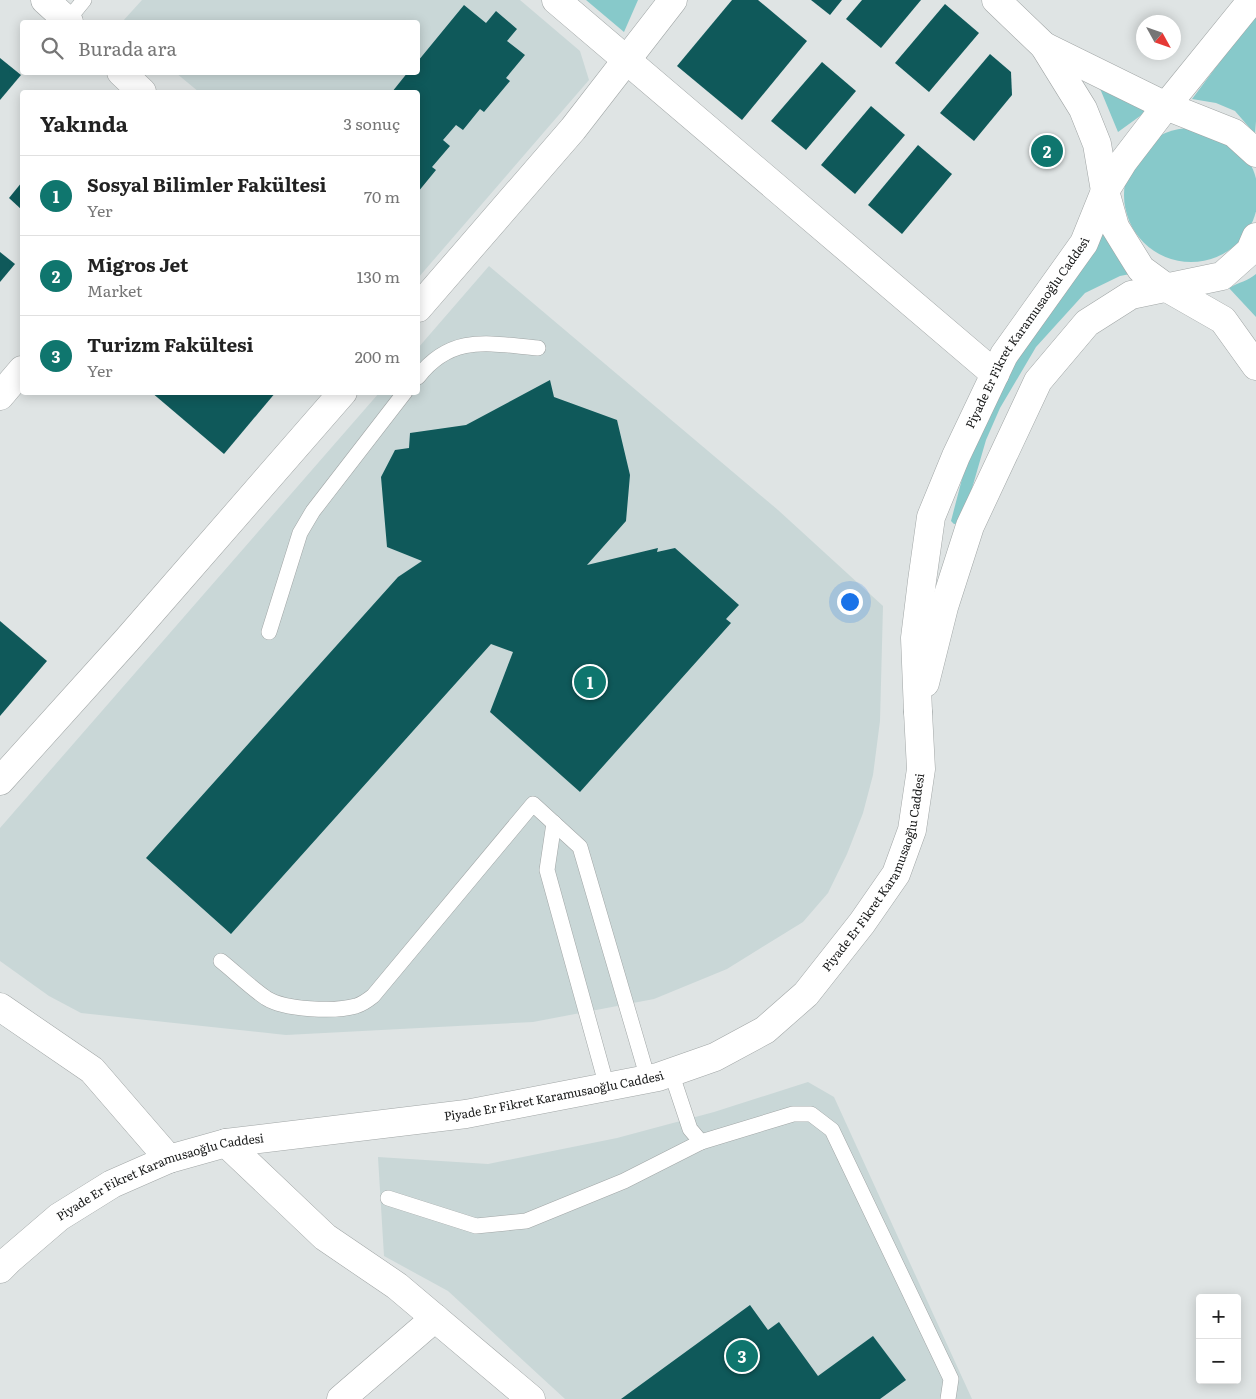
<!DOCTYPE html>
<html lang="tr">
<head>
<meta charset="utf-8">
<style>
	body { margin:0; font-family:Literata,serif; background:#f2f2f2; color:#222 }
	.controls { position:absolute; right:15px; bottom:15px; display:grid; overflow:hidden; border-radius:5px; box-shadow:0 2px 12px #0003 }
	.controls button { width:45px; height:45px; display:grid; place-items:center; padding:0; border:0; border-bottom:1px solid #e0e0e0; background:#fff; color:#222; font:25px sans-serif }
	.compass { position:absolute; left:1136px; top:15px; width:45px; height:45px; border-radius:50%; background:#fff; box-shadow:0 2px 12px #0003; rotate:130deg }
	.you { position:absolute; left:849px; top:601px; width:18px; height:18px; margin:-12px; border:4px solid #fff; border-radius:50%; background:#1a73e8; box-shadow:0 0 0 8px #1a73e833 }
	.badge { display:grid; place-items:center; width:32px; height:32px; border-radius:50%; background:#0f766e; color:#fff; font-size:16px; font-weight:700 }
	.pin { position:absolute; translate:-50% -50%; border:2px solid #fff; box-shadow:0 1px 5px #0006 }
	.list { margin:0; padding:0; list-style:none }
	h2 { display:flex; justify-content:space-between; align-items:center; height:65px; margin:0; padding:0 20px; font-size:21px }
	h2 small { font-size:16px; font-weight:400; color:#767676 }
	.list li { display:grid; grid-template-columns:32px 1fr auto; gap:15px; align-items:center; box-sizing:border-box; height:80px; padding:0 20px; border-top:1px solid #e0e0e0 }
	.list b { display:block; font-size:19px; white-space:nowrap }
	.list p { margin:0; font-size:16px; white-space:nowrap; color:#767676 }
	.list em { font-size:16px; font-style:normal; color:#767676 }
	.icon { flex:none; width:28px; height:28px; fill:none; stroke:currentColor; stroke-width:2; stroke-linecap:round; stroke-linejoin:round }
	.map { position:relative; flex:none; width:1256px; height:1399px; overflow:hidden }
	.search { position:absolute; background:#fff; box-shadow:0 2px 12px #0003; left:20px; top:20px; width:400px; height:55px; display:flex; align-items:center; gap:12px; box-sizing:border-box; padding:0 18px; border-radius:5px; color:#767676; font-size:19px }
	.panel { position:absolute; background:#fff; box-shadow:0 2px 12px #0003; left:20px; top:90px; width:400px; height:305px; border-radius:5px }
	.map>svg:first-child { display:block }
	.built { fill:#c9d7d7 }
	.green { fill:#87c9ca }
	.building { fill:#0f595a }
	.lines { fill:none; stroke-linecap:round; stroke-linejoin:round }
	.service-casing { stroke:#a1a6a6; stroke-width:16 }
	.minor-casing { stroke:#a1a6a6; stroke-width:29 }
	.tertiary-casing { stroke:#a1a6a6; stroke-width:29 }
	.secondary-casing { stroke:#a1a6a6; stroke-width:29 }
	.service { stroke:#fff; stroke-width:15 }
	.minor { stroke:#fff; stroke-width:28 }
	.tertiary { stroke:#fff; stroke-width:28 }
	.secondary { stroke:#fff; stroke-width:28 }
	.labels { text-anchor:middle; stroke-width:5; stroke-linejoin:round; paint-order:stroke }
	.street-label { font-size:12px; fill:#181919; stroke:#dfe4e4 }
</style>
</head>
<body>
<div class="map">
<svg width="1256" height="1399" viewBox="0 0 1256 1399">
	<rect width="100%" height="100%" fill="#dfe4e4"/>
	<!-- built -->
	<g class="built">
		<polygon points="142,0 520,0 580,51 589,80 418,278 418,92 199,92 176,73 418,72 418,22 122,22"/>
		<polygon points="489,266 778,510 883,606 880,721 873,775 863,813 847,854 828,893 803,922 727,969 654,999 533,1022 286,1035 81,1013 49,996 0,961 0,828 379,393 418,392 418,348"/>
		<polygon points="808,1082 834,1097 972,1399 565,1399 448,1291 384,1256 378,1157 488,1164 617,1138 714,1112"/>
	</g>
	<!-- green -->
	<g class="green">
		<polygon points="586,0 638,0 624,32"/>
		<polygon points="1256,14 1256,121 1255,134 1235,111 1216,103 1192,99"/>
		<polygon points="1086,70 1147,111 1118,132 1101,91"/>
		<circle cx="1191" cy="195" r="67"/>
		<polygon points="1103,227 1140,272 1120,276 1085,293 1036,347 1000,408 986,440 962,523 954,524 951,521 967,460 1011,363"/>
		<path d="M1256,274v43l-27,-29c10,-6 19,-7 27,-14z"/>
	</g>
	<!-- building -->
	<g class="building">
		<polygon points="732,0 758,0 807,41 742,120 677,66"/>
		<polygon points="811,0 842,0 830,15"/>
		<polygon points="862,0 921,0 881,48 846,19"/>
		<polygon points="945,4 979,33 929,92 895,63"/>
		<polygon points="464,5 486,23 496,11 517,29 507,41 525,55 506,78 510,81 484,112 480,109 463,130 456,125 443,140 450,146 432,167 436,170 418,192 418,92 392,92 408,72 418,72 418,61"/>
		<polygon points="990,54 1011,72 1012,95 974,141 940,113"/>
		<polygon points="0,58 21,75 0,100"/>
		<polygon points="822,62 856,91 806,150 771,121"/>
		<polygon points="871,106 905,135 855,194 821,165"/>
		<polygon points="918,145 952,174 902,234 868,205"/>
		<polygon points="22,182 22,210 9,198"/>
		<polygon points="0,252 15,264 0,282"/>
		<polygon points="550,380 554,397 617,420 630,475 626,521 587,565 658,548 657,552 675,548 739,605 726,619 731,623 580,792 490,712 513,652 491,644 231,934 146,858 398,577 422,561 387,547 381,477 395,450 409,448 410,433 466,425"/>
		<polygon points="151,392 276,392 224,454"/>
		<polygon points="0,621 47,661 0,716"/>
		<polygon points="750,1305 768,1330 779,1322 818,1376 873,1336 906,1380 880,1399 621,1399"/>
	</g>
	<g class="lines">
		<!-- service casing -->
		<g class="service-casing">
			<g id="service">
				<polyline points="67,21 84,0"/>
				<path d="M418,377c34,-44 72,-33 120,-29"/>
				<polyline points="269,632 300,533 313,511 405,392"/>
				<polyline points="554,823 547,870 607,1087"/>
				<path d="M221,961c15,12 29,26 45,37 19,12 69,14 90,8 6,-2 12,-6 17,-10l160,-192 47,43 68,232"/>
				<polyline points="701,1142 793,1114 811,1114 832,1130 951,1379 948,1399"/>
				<polyline points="388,1198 476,1226 526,1221 624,1181 701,1142 690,1129 671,1072"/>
			</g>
		</g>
		<!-- minor casing -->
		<g class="minor-casing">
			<g id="minor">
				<polyline points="45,0 69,22"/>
				<polyline points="556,0 995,374"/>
				<polyline points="996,0 1044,46 1083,109 1097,144 1105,191 1115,227 1141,269 1167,288 1223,320 1256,366"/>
				<polyline points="1044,46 1166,106 1234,133 1256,153"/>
				<polyline points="121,72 142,92"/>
				<polyline points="418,308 573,129 673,0"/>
				<polyline points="0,396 22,370"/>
				<polyline points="0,781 127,640 343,392"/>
				<polyline points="0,1007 92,1070 169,1159"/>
				<polyline points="226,1143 325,1237 397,1286 531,1399"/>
				<polyline points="341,1399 435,1318"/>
			</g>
		</g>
		<!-- tertiary casing -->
		<g class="tertiary-casing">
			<g id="tertiary">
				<path id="s1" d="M0,1269l10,-10 49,-42 53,-33 57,-25 57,-16 240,-29 192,-37 57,-20 50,-27 41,-36 56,-71 34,-49 16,-44 9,-61 -3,-57"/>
			</g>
		</g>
		<!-- secondary casing -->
		<g class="secondary-casing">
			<g id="secondary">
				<polyline points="925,683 944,607 970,526 1038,381 1087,323 1131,295 1222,276 1250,251 1256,237"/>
				<path id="s2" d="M918,712l-3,-74 7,-57 9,-64 25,-61 48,-101 80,-112 21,-52 18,-29 43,-56 86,-106"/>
			</g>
		</g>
		<!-- service -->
		<use href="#service" class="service"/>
		<!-- minor -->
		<use href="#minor" class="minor"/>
		<!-- tertiary -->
		<use href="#tertiary" class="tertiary"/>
		<!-- secondary -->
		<use href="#secondary" class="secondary"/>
	</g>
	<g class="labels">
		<!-- street labels -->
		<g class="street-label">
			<text dy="4" stroke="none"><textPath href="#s2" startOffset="405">Piyade Er Fikret Karamusaoğlu Caddesi</textPath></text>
			<text dy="4" stroke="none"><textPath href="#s1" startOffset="1014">Piyade Er Fikret Karamusaoğlu Caddesi</textPath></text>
			<text dy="4" stroke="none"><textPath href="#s1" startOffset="594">Piyade Er Fikret Karamusaoğlu Caddesi</textPath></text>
			<text dy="4" stroke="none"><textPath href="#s1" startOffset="189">Piyade Er Fikret Karamusaoğlu Caddesi</textPath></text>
		</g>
	</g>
</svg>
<div class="controls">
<button>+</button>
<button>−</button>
</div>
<svg class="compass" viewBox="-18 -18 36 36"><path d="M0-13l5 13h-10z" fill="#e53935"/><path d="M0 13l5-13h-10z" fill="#767676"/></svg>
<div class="you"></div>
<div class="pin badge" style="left:590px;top:682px">1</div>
<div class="pin badge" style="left:1047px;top:151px">2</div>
<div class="pin badge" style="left:742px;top:1356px">3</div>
<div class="search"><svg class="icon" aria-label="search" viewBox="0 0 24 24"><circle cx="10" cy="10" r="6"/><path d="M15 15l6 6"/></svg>Burada ara</div>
<section class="panel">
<h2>Yakında<small>3 sonuç</small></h2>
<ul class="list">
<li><span class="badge">1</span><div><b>Sosyal Bilimler Fakültesi</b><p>Yer</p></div><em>70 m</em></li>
<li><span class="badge">2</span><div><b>Migros Jet</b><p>Market</p></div><em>130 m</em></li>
<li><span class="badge">3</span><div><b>Turizm Fakültesi</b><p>Yer</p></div><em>200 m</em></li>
</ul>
</section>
</div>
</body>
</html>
